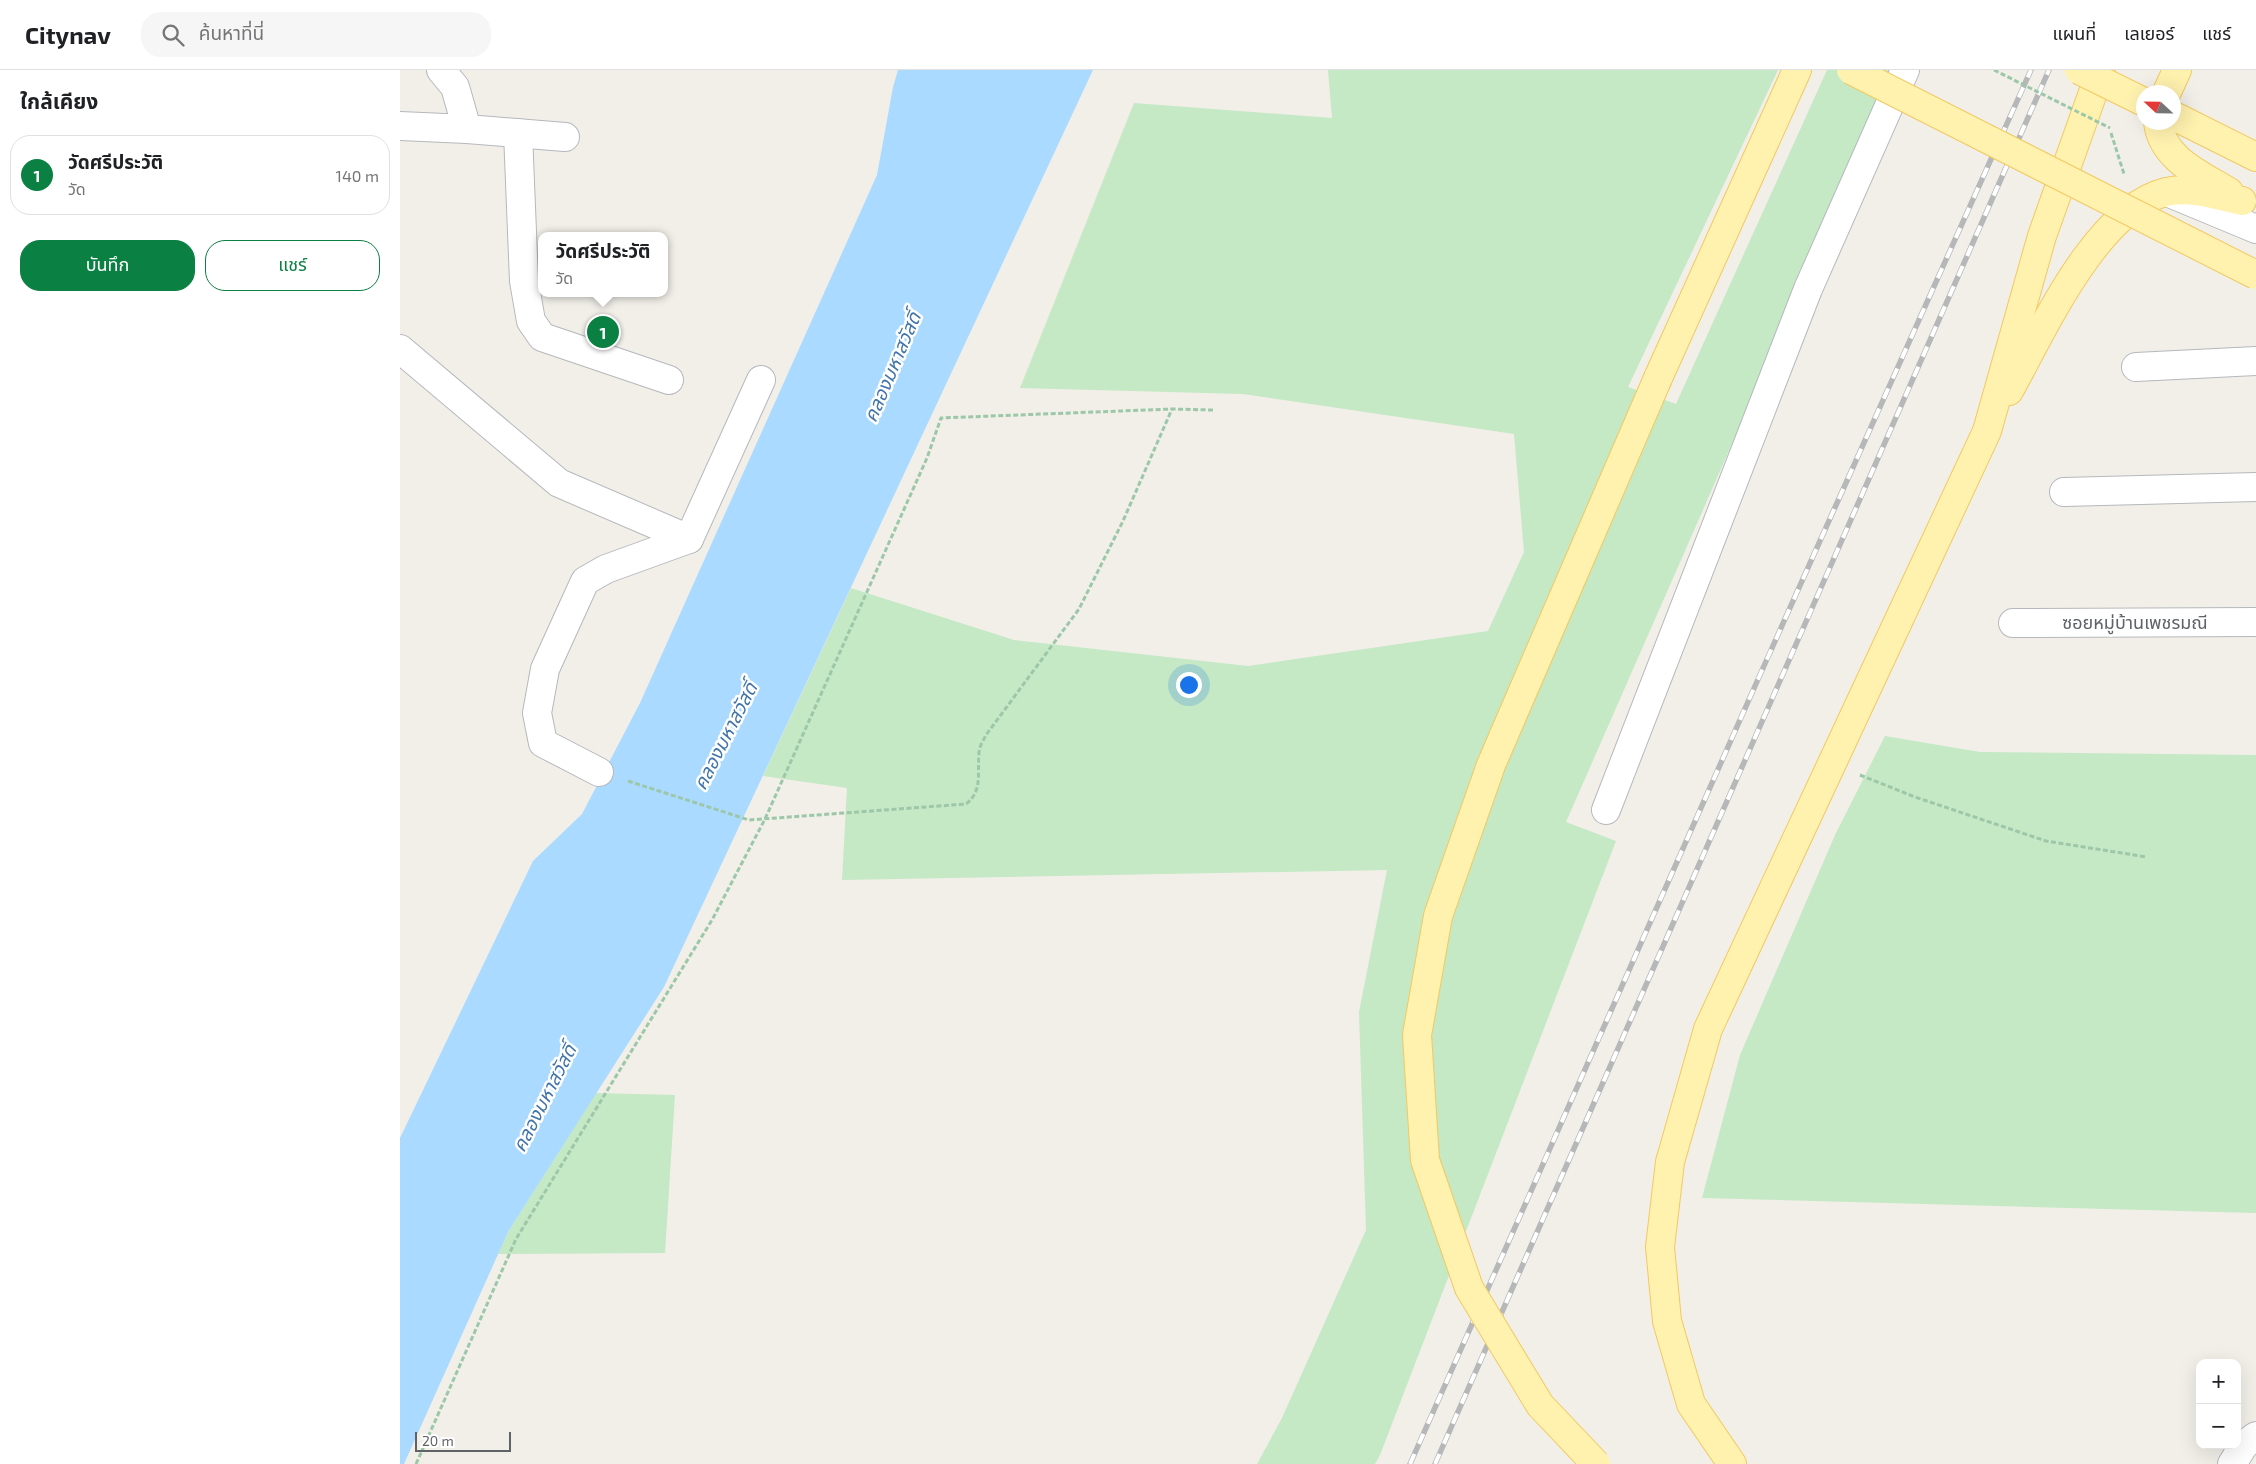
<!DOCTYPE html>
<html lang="th">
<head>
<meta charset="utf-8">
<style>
	body { margin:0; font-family:"Exo 2","Noto Sans Thai",sans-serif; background:#f6f6f6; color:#202124 }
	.controls { position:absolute; right:15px; bottom:15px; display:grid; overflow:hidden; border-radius:10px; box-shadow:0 5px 20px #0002 }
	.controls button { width:45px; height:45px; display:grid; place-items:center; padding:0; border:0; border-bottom:1px solid #e0e0e0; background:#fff; color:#202124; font:25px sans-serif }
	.compass { position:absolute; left:1736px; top:15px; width:45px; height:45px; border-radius:50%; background:#fff; box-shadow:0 5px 20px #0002; rotate:292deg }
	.scale { position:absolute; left:15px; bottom:12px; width:96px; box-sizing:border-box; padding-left:5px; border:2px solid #5f6368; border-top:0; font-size:14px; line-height:18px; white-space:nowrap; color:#5f6368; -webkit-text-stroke:4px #fff; paint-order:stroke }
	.you { position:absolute; left:788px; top:614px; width:18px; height:18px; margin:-12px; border:4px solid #fff; border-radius:50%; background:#1a73e8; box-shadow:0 0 0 8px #1a73e833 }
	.badge { display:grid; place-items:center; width:32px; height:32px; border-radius:50%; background:#0b8043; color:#fff; font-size:16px; font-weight:700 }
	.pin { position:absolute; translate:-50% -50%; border:2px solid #fff; box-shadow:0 1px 5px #0006 }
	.popup { position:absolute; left:138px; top:162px; width:130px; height:65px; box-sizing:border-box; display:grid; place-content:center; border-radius:10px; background:#fff; filter:drop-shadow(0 1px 4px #0005); font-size:16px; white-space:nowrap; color:#757577 }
	.popup b { font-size:19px; color:#202124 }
	.popup::after { content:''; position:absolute; left:50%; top:100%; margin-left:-10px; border:10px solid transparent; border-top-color:#fff }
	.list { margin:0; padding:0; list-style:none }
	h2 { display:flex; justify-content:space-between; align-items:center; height:65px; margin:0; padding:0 20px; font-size:21px }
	h2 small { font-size:16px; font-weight:400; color:#757577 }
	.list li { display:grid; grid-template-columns:32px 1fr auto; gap:15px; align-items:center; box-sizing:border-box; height:80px; margin:0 10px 10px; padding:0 10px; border:1px solid #e0e0e0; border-radius:20px }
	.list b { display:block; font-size:19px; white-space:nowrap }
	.list p { margin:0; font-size:16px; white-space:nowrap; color:#757577 }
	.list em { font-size:16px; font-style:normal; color:#757577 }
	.actions { display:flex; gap:10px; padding:15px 20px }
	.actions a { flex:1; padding:11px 0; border:1px solid #0b8043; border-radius:20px; text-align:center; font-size:18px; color:#0b8043 }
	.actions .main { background:#0b8043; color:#fff }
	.icon { flex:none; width:28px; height:28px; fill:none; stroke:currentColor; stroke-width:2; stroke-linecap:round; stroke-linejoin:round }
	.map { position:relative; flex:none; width:1856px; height:1394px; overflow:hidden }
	header { display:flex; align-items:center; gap:30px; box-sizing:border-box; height:70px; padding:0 25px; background:#fff; border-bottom:1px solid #e0e0e0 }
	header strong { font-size:24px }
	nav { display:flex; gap:28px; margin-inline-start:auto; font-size:18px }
	.search { width:350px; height:45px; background:#f6f6f6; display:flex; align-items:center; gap:12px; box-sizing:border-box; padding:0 18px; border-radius:20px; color:#757577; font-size:19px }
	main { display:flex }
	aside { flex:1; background:#fff }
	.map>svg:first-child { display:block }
	.green { fill:#c5e8c5 }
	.water { fill:#aadaff }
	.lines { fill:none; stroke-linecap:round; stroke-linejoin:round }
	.minor-casing { stroke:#b5b8bc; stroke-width:30 }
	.major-casing { stroke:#f2c960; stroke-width:30 }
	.path { stroke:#9cc7a9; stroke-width:3; stroke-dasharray:5 2.5; stroke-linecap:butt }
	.minor { stroke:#fff; stroke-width:28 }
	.major { stroke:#fff2af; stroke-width:28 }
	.rail-casing { stroke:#b6b7b8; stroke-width:5.5 }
	.rail { stroke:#fff; stroke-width:4; stroke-dasharray:11; stroke-linecap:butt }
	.major-bridge-casing { stroke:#f2c960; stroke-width:30; stroke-linecap:butt }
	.path-bridge { stroke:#9cc7a9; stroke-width:3; stroke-dasharray:5 2.5; stroke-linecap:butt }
	.major-bridge { stroke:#fff2af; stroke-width:28 }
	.labels { text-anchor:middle; stroke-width:5; stroke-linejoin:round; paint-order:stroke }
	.street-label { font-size:18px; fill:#5f6368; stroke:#fff }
	.water-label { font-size:19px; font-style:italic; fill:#4174aa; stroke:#fff }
</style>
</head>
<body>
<header>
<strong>Citynav</strong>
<div class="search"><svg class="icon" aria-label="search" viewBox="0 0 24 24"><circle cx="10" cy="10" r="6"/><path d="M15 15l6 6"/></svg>ค้นหาที่นี่</div>
<nav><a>แผนที่</a><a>เลเยอร์</a><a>แชร์</a></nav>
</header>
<main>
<aside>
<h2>ใกล้เคียง<small></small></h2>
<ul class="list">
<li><span class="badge">1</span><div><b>วัดศรีประวัติ</b><p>วัด</p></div><em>140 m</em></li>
</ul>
<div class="actions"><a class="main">บันทึก</a><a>แชร์</a></div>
</aside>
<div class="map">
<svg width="1856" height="1394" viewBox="0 0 1856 1394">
	<rect width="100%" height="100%" fill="#f1efe8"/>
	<!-- green -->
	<g class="green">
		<polygon points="928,0 1378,0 1228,317 1276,334 1427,0 1496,0 1166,752 1216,771 980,1385 975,1394 857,1394 882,1348 966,1160 959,942 987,800 442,810 447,718 363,706 451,518 614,570 848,596 1088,561 1124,482 1114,364 843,324 620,318 734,33 932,48"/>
		<polygon points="1485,666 1580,682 1856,685 1856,1143 1302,1128 1340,985 1435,765"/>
		<polygon points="196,1023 275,1025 265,1183 98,1184 108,1162"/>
	</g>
	<!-- water -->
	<polygon class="water" points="498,0 693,0 264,917 108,1162 4,1394 0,1394 0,1068 133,791 182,744 240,633 477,105 493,17"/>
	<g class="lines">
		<!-- minor casing -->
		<g class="minor-casing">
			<g id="minor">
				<polyline points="41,0 55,17 67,59"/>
				<polyline points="0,56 67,59 165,67"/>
				<polyline points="118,63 124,211 131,251 142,267 269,310"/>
				<polyline points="1767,122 1856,159"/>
				<polyline points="0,279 159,413 289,469"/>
				<polyline points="1736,297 1856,291"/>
				<polyline points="1664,422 1856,417"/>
				<polyline points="1613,553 1856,552"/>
				<polyline points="199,702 143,673 137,643 145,599 185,511 206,499 289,469 361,310"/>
				<polyline points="1206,740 1408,219 1505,0"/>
				<polyline points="1832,1394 1844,1375 1856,1366"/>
			</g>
		</g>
		<!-- major casing -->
		<g class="major-casing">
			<g id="major">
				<polyline points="1767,22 1777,0"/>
				<polyline points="1774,46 1856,87"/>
				<path d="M1758,52c4,37 42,52 71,70"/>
				<polyline points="1258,308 1397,0"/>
				<path d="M1609,321c33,-59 87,-182 157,-199 25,-6 52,4 76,9"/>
				<polyline points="1332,1394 1291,1334 1267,1251 1260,1177 1270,1092 1308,959 1587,361 1642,166 1701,0"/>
			</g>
		</g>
		<!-- path -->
		<g class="path">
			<polyline points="1711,63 1724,104"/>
			<polyline points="1460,705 1515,727 1646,771 1747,787"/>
			<path d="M228,711l121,39 217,-16c17,-13 11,-31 13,-51 0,-6 4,-12 7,-18l93,-126 44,-88 49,-112"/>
			<polyline points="16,1394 116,1169 312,850 365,749 527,388 541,348 772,339 813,340"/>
		</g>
		<!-- minor -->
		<use href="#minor" class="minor"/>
		<!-- major -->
		<use href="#major" class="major"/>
		<!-- rail casing -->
		<g class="rail-casing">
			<g id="rail">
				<polyline points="1010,1394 1359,607 1631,0"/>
				<polyline points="1035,1394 1649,0"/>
			</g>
		</g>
		<!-- rail -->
		<use href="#rail" class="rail"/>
		<!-- major-bridge casing -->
		<g class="major-bridge-casing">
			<g id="major-bridge">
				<polyline points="1451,0 1856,205"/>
				<polyline points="1679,0 1744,32"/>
				<polyline points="1196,1394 1140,1335 1069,1218 1025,1090 1017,965 1038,846 1091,695 1258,308"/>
			</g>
		</g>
		<!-- path-bridge -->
		<polyline class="path-bridge" points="1594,0 1710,58"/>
		<!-- major-bridge -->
		<use href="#major-bridge" class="major-bridge"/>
	</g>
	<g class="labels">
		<!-- street labels -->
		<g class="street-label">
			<text x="1735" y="559">ซอยหมู่บ้านเพชรมณี</text>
		</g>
		<!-- water labels -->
		<g class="water-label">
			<text transform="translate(492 297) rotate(-67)" y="7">คลองมหาสวัสดิ์</text>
			<text transform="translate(325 666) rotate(-63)" y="7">คลองมหาสวัสดิ์</text>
			<text transform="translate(144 1028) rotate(-63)" y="7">คลองมหาสวัสดิ์</text>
		</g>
	</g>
</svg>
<div class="controls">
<button>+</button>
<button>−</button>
</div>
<svg class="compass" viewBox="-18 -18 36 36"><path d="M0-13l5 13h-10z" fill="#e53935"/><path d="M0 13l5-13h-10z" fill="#757577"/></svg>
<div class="scale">20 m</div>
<div class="you"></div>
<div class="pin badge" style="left:203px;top:262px">1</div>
<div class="popup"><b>วัดศรีประวัติ</b>วัด</div>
</div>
</main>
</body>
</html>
